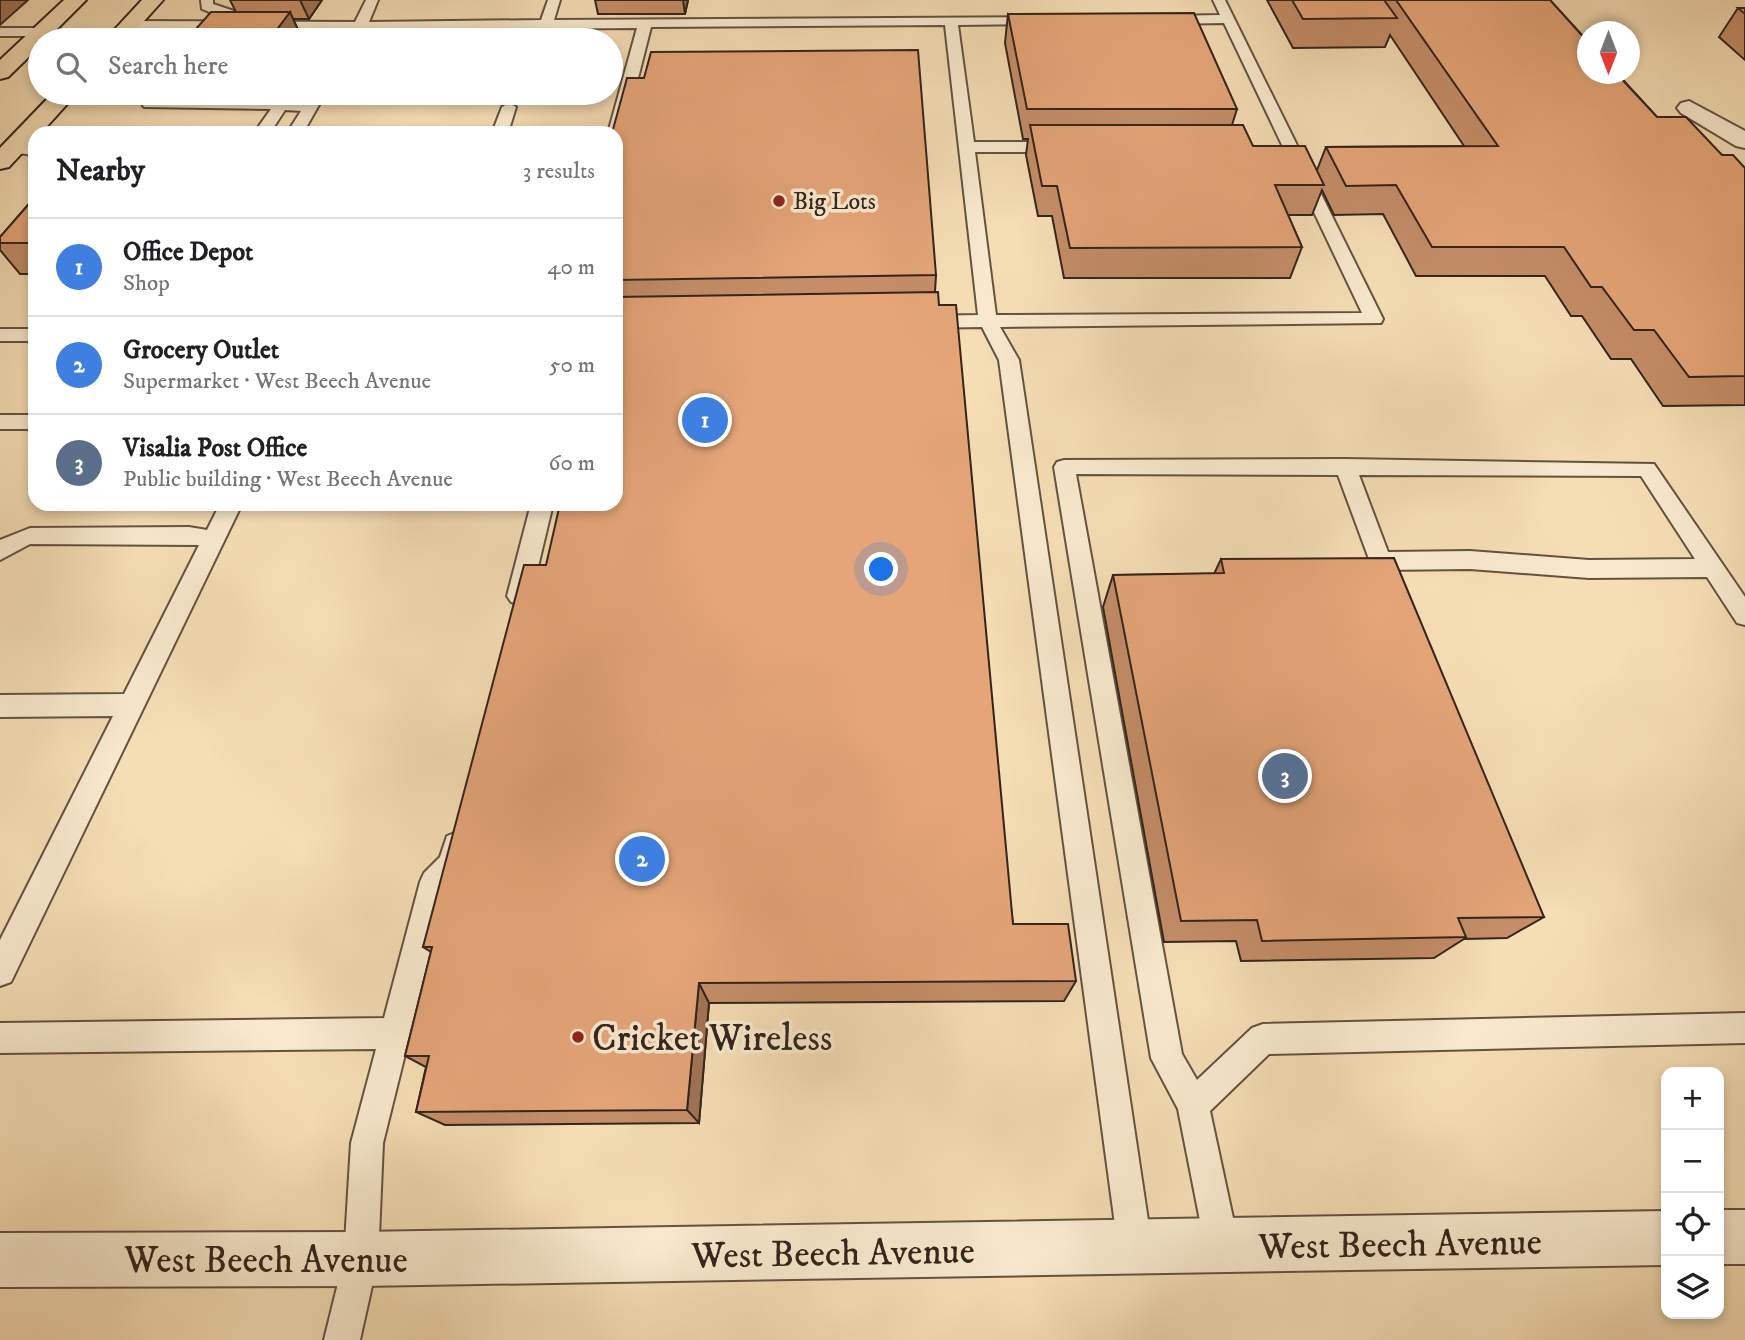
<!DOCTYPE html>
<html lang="en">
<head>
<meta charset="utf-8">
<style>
	body { margin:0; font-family:"IM FELL DW Pica",serif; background:#f2f2f2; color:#202124 }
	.controls { position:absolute; right:21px; bottom:21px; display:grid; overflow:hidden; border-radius:14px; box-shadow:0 4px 10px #0003 }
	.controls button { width:63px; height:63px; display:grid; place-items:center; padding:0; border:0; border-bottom:2px solid #e0e0e0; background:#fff; color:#202124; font:35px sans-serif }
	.compass { position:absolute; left:1577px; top:21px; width:63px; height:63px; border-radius:50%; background:#fff; box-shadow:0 4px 10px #0003; rotate:180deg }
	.you { position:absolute; left:882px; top:570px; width:24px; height:24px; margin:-18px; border:5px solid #fff; border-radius:50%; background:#1a73e8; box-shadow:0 0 0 10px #1a73e833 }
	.badge { display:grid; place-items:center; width:46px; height:46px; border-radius:50%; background:#111827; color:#fff; font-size:23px; font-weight:700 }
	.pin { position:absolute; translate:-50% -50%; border:4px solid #fff; box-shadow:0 2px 7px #0006 }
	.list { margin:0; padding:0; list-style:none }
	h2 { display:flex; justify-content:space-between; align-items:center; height:91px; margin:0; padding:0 28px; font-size:30px }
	h2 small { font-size:23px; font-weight:400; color:#757577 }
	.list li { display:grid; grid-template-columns:46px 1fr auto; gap:21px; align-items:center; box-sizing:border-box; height:98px; padding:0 28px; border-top:2px solid #e0e0e0 }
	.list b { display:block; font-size:26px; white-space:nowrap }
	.list p { margin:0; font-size:23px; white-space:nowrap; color:#757577 }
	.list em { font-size:23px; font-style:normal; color:#757577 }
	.icon { flex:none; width:38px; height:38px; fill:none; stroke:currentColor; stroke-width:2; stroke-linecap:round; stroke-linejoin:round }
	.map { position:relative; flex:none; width:1745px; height:1340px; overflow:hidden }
	.search { position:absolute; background:#fff; box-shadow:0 4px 10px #0003; left:28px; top:28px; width:595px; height:77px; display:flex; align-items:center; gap:18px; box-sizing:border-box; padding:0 24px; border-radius:38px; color:#757577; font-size:26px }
	.panel { position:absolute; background:#fff; box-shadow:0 4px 10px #0003; left:28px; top:126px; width:595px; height:385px; border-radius:21px }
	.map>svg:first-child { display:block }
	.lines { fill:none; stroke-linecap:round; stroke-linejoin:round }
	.service-casing { stroke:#645242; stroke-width:4 }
	.minor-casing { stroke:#645242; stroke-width:4 }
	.primary-casing { stroke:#33241c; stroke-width:4 }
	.service { fill:#f9eacf; fill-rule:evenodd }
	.minor { fill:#f9eacf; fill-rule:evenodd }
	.primary { fill:#f6deb5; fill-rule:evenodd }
	.wall { fill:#c58e68; stroke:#33241c; stroke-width:2 }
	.shaded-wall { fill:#a07455; stroke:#33241c; stroke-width:2 }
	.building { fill:#e5a579; stroke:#33241c; stroke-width:2 }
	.poi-dot { fill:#8f2418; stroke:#f9eacf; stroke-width:2.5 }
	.labels { text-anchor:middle; stroke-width:7; stroke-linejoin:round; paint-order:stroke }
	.far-poi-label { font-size:24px; fill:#33241c; stroke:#f9eacf; text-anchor:start }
	.near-poi-label { font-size:37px; fill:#33241c; stroke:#f9eacf; text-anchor:start }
	.near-street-label { font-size:37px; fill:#33241c; stroke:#f9eacf }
</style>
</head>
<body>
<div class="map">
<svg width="1745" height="1340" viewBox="0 0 1745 1340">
	<rect width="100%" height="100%" fill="#f6deb5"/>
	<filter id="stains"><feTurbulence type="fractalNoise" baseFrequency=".00286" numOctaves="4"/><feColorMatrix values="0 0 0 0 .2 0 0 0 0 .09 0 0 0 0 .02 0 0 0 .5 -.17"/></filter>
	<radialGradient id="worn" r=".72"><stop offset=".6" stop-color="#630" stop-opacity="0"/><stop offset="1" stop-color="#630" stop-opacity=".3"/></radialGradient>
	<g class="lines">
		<!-- service casing -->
		<g class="service-casing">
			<g id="service">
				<path d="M201,0h12v4l30,10c-12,9 -28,0 -41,-5z"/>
				<polygon points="366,0 378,0 369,22 541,20 548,0 560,0 554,20 1044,17 1044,23 1039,24 958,25 974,142 1059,142 1067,147 1059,152 975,152 996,315 1362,313 1224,23 1166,24 1159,20 1166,16 1220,15 1213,0 1225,0 1383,319 1381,323 1000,327 1019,360 1152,1247 1147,1259 1135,1264 1123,1259 1118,1247 999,360 982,327 924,328 915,322 924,316 978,315 945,25 651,27 624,133 616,138 616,133 608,133 637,28 365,30 360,39 355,40 348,36 352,30 130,29 123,25 130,21 355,22"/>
				<polygon points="0,28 42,28 49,32 42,36 0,36"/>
				<polygon points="151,93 166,93 161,100 277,100 282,93 292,93 294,96 291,101 306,102 312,93 322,93 324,96 303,133 287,133 301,111 285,110 270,133 254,133 271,109 144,107 142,104"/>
				<polygon points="509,103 516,107 508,133 492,133 502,107"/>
				<polygon points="12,144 35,145 35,155 7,152 4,149 7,146"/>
				<rect x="0" y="329" width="35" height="12"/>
				<rect x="0" y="415" width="35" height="14"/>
				<path d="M1345,459l309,5 91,133v28l-8,-2 -30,-46 -118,1 -119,-9 -90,1 -8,-3 -34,-92 -262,-1 106,580 15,26 55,-52 11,-4 482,-11v30l-476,11 -59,57 29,135 -5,12 -12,5 -12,-5 -5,-12 -27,-137 -27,-51 -97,-591 3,-5 7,-2zM1359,475l282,1 54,83 -106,1 -119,-9 -82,1z"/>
				<polygon points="220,504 242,504 11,982 0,986 0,940 113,716 0,717 0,695 124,694 199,545 30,544 0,560 0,540 30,528 189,527 207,530"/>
				<polygon points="531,504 553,504 531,596 527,602 519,605 511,602 507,596"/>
				<polygon points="457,832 467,836 471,845 462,873 446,889 383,1143 378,1259 360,1340 324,1340 344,1259 351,1143 376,1049 0,1053 0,1023 384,1018 420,882 424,873 440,857 447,836"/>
			</g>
		</g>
		<!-- minor casing -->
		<g class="minor-casing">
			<g id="minor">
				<polygon points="1689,101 1745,131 1745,148 1736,146 1681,113 1677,108 1681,103"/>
				<rect x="1719" y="1210" width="26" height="54"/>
				<polygon points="1666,1211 1666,1265 361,1286 0,1287 0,1233 361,1232"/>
			</g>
		</g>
		<!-- primary casing -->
		<g class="primary-casing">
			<g id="primary">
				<polygon points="64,0 86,0 46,40 40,40 40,46 8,77 0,79 0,60"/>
				<polygon points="142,0 163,0 127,40 105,40"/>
				<polygon points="53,93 77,93 41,133 35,133 35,139 9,167 0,169 0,148"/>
			</g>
		</g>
		<!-- service -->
		<use href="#service" class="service"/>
		<!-- minor -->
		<use href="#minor" class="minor"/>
		<!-- primary -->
		<use href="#primary" class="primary"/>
	</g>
	<!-- wall -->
	<g class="wall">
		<polygon points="230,0 322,0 309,19 293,19 299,32 293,40 186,40 236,12"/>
		<polygon points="595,0 688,0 685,14 598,14"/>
		<polygon points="1267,0 1384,0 1385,2 1385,0 1550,0 1657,117 1745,168 1745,405 1663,406 1631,359 1611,359 1582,316 1571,316 1545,276 1416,276 1383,214 1334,215 1322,190 1312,215 1288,215 1302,247 1290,278 1064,278 1052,216 1038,216 1026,155 1028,139 1023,139 1005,43 1008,14 1237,109 1232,125 1253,146 1317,170 1326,147 1464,146 1390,35 1385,47 1293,48"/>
		<polygon points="1738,8 1745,8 1745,60 1719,37"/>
		<polygon points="644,78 936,275 935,292 1013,924 1076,981 1064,1001 709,1003 699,1123 445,1125 416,1112 426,1067 405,1056 431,952 423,947 546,565 616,504 616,133"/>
		<polygon points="35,197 35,274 20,274 0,250 0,237"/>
		<polygon points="1221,559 1544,917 1507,938 1464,939 1434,958 1241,961 1236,941 1164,942 1103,607 1113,575 1214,574"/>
	</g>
	<!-- shaded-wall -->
	<g class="shaded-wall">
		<polygon points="0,0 28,0 0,25"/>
		<polygon points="300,0 322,0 309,19"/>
		<polygon points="683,0 688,0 685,14"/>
		<polygon points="290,12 299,32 293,40 269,40"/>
		<polygon points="699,983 709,1003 699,1123 687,1110"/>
	</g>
	<!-- building -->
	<g class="building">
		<polygon points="1292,0 1384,0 1397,18 1303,19"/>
		<polygon points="1396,0 1550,0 1587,41 1587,74 1617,74 1657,117 1686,117 1722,155 1733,155 1745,168 1745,376 1689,377 1654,330 1634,330 1602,287 1591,287 1564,247 1432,247 1396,185 1346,186 1326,147 1498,146"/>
		<polygon points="1738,8 1745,8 1745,14"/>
		<polygon points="211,12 290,12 269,40 186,40"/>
		<polygon points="1194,13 1237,109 1027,109 1008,14"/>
		<polygon points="918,50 936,275 616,280 616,133 612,133 627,78 644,78 651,52"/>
		<polygon points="1030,125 1243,125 1253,146 1305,146 1324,185 1275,185 1302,247 1070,248 1057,186 1042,186"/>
		<polygon points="35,197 35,243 0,243 0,237"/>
		<polygon points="938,292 939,305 956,305 1013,924 1068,924 1076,981 699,983 687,1110 416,1112 429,1056 405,1056 432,947 423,947 524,565 546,565 560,504 616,504 616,297"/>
		<polygon points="1394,558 1544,917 1458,918 1466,937 1262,941 1257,920 1181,921 1113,575 1224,573 1221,559"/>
	</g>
	<!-- markers -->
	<g class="poi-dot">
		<circle cx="779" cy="201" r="7"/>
		<circle cx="578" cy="1037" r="7"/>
	</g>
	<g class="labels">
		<!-- far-poi labels -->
		<g class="far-poi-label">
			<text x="793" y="209">Big Lots</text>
		</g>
		<!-- near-poi labels -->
		<g class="near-poi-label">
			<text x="592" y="1050">Cricket Wireless</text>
		</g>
		<!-- near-street labels -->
		<g class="near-street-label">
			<text transform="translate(1400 1243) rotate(-1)" y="13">West Beech Avenue</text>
			<text transform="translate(833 1252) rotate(-1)" y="13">West Beech Avenue</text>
			<text x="266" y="1272">West Beech Avenue</text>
		</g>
	</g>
	<rect width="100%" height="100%" filter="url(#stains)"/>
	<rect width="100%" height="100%" fill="url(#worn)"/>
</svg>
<div class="controls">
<button>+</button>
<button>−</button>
<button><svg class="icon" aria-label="locate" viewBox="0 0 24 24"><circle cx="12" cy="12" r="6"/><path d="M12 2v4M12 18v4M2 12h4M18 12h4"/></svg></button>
<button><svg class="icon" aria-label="layers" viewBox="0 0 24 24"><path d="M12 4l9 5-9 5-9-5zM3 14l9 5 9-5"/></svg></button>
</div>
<svg class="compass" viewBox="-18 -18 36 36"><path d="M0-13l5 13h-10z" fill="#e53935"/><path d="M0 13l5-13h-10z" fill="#757577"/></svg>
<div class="you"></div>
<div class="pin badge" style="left:705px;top:420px;background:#3f7fe0">1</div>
<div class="pin badge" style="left:642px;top:859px;background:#3f7fe0">2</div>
<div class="pin badge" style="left:1285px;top:776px;background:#5c6f8a">3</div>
<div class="search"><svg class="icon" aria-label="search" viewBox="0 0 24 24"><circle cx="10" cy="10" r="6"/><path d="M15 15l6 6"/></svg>Search here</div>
<section class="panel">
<h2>Nearby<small>3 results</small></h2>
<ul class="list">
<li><span class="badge" style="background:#3f7fe0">1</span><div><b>Office Depot</b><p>Shop</p></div><em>40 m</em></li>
<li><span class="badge" style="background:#3f7fe0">2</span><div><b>Grocery Outlet</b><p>Supermarket · West Beech Avenue</p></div><em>50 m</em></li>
<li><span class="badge" style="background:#5c6f8a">3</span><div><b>Visalia Post Office</b><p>Public building · West Beech Avenue</p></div><em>60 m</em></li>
</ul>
</section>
</div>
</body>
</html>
